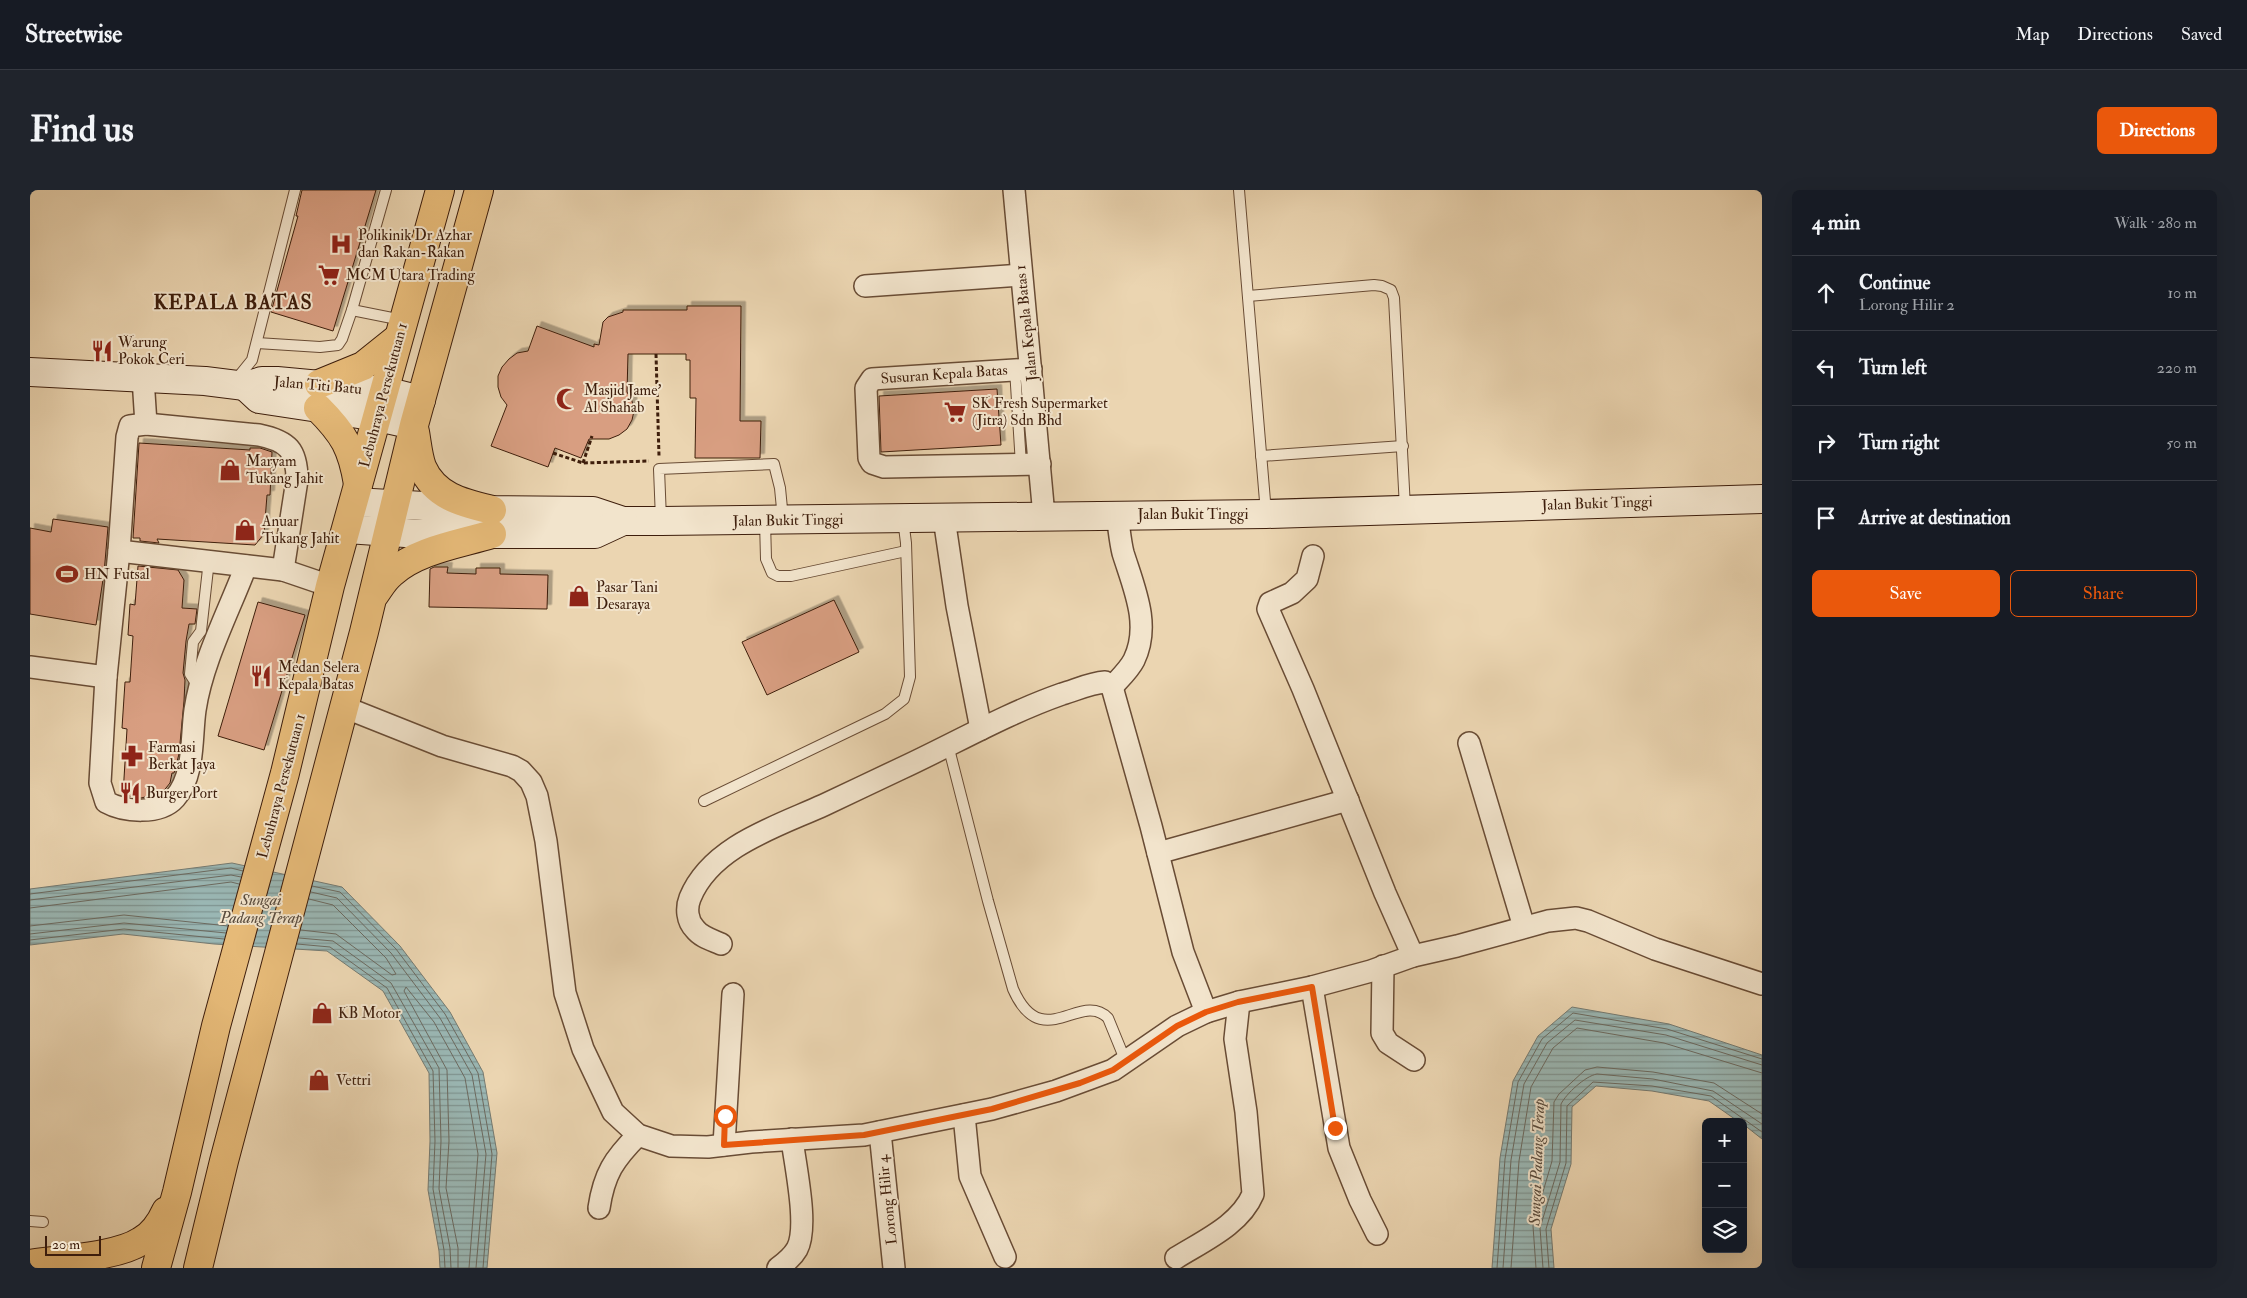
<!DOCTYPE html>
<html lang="en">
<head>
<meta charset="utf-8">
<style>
	body { margin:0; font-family:"IM FELL Double Pica",serif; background:#20242c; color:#f1f3f6 }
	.controls { position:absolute; right:15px; bottom:15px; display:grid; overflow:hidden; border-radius:8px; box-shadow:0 5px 20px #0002 }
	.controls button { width:45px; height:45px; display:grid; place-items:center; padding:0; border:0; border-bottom:1px solid #363941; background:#171b24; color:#f1f3f6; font:25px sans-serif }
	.scale { position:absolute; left:15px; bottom:12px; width:56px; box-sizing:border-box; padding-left:5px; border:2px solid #3e1e0c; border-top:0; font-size:14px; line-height:18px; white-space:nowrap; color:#3e1e0c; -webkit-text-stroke:4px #f2e4cc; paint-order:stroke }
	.stop { position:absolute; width:15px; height:15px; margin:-11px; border:4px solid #ea580c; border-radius:50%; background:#fff }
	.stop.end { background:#ea580c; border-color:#fff; box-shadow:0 1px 5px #0008 }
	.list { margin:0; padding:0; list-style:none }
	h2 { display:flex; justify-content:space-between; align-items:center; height:65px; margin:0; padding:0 20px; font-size:21px }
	h2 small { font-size:16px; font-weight:400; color:#9ea1a6 }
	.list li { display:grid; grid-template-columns:32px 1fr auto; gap:15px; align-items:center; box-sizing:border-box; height:75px; padding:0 20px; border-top:1px solid #363941 }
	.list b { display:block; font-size:19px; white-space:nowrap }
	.list p { margin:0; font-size:16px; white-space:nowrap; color:#9ea1a6 }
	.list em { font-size:16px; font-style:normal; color:#9ea1a6 }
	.actions { display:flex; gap:10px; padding:15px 20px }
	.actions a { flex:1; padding:11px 0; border:1px solid #ea580c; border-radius:8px; text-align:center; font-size:18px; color:#ea580c }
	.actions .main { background:#ea580c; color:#fff }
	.icon { flex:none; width:28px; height:28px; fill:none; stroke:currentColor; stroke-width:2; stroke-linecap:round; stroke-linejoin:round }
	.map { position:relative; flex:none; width:1732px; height:1078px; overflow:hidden; border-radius:8px }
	header { display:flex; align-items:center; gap:30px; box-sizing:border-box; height:70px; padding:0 25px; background:#171b24; border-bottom:1px solid #363941 }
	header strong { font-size:24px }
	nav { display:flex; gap:28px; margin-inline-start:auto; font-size:18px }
	.intro { display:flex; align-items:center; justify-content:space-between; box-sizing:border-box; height:120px; padding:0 30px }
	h1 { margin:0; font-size:35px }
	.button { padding:12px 22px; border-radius:8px; background:#ea580c; color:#fff; font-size:18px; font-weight:700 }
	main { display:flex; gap:30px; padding:0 30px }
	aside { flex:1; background:#171b24; border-radius:8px; box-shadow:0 5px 20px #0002 }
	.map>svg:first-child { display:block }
	.water { fill:url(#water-rules); stroke:#757a71 }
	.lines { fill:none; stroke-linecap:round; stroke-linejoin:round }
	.shore { stroke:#6c6a60; stroke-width:1 }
	.building { fill:#d89e81; stroke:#3e1e0c; filter:url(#shadow) }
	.lane-casing { stroke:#694c35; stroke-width:12 }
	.street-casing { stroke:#694c35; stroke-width:24 }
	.secondary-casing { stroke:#3e1e0c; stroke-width:30 }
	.highway-casing { stroke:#3e1e0c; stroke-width:30 }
	.path { stroke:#3e1e0c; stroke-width:3; stroke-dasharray:4 2.5; stroke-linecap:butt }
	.lane { stroke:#f2e4cc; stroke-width:10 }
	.street { stroke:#f2e4cc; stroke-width:21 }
	.secondary { stroke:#f2e4cc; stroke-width:28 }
	.highway { stroke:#e6ba78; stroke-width:28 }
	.route { stroke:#ea580c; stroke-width:6 }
	.labels { text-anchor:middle; stroke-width:4; stroke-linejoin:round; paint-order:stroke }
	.poi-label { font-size:15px; fill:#3e1e0c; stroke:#f2e4cc; text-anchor:start }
	.street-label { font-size:15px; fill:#3e1e0c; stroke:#f2e4cc }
	.water-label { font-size:16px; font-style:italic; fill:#5a4c3e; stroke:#f2e4cc }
	.district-label { font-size:20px; font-weight:bold; letter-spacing:1px; fill:#3e1e0c; stroke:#f2e4cc }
</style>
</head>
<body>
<header>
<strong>Streetwise</strong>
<nav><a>Map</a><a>Directions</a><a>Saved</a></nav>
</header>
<div class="intro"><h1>Find us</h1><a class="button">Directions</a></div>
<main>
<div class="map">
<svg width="1732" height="1078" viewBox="0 0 1732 1078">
	<defs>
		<pattern id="water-rules" width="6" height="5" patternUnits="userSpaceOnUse" patternTransform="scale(1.25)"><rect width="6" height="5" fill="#9ab7b4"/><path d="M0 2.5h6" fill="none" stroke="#7f9491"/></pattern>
		<filter id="shadow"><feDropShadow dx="4.5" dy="-4.5" stdDeviation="0" flood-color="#0004"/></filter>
	</defs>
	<rect width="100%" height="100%" fill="#ebd5b1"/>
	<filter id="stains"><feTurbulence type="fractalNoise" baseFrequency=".004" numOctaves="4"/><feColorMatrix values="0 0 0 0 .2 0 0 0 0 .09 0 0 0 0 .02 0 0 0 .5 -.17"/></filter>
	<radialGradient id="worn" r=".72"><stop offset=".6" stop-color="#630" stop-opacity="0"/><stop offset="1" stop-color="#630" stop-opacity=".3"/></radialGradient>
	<!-- water -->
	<g class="water">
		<polygon points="202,673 312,697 370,756 420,822 453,882 467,963 457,1078 410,1078 409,1061 398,1000 400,951 399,883 353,801 297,761 184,754 93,744 0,755 0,699"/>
		<polygon points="1542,817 1639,834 1732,865 1732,949 1713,934 1713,932 1709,932 1679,911 1622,901 1566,896 1542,917 1541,974 1521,1039 1524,1078 1462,1078 1470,968 1483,891 1508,846"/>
	</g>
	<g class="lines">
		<!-- shore -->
		<g class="shore">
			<polyline points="282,696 310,702 366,759 415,824 448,883 462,964 453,1078"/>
			<polyline points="281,702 307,708 361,763 410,828 442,885 456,964 446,1078"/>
			<polyline points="0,704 201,678 213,681"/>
			<polyline points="0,710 201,685 211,687"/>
			<polyline points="0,718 201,692 209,694"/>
			<polyline points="0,736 94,725 198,736"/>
			<polyline points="271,740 306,744 362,785 366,784 356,768 303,715 279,709"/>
			<polyline points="0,744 94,733 196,743"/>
			<polyline points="269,748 303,751 361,793 409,878 411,951 409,999 420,1058 421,1078"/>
			<polyline points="0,750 94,739 194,749"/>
			<polyline points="267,754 300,757 357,798 403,881 405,951 403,999 414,1060 415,1078"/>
			<polyline points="428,1078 428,1058 416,998 419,951 417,880 374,801 376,797 404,832 435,888 448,964 439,1078"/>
			<polyline points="1467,1078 1475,969 1488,892 1512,849 1543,823 1637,839 1732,869"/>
			<polyline points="1473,1078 1481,970 1494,894 1517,853 1545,830 1636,845 1732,875"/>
			<polyline points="1481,1078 1489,971 1501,897 1523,858 1547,838 1634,853 1732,883"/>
			<polyline points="1506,1078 1503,1036 1522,971 1524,912 1529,904 1555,880 1567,877 1623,882 1684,893 1732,924"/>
			<path d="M1513,1078l-3,-40 20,-66 1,-58c5,-10 24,-28 36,-30l56,5 60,12 49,33"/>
			<polyline points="1519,1078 1516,1039 1536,973 1537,916 1563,892 1622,896 1681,906 1732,942"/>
		</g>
	</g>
	<!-- building -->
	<g class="building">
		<polygon points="272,0 346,0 303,141 241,122 268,26 266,26"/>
		<polygon points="657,116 711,116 710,231 731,231 730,268 665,268 666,208 660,208 660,170 656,170 656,164 598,164 597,202 602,211 604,221 602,230 597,239 589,245 579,249 559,249 551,268 525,258 518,277 461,256 477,215 471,207 468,197 468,186 472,177 479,169 487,163 498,161 507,136 564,157 564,154 569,155 573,132 578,127 593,122 593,120 657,120"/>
		<polygon points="967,199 971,255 851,262 849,206"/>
		<polygon points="109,253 220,260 220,258 230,258 242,262 240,305 237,305 234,344 225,355 127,349 129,353 110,351 110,348 103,348"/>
		<polygon points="23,329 78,337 74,383 66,435 0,424 0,338 21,342"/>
		<polygon points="108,376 148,380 154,390 152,418 167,419 165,434 159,434 156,451 153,483 155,490 154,511 149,564 144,583 142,583 140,593 132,603 111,608 93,605 97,539 92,538 95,492 100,492 103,446 98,445 100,414 105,415"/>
		<polygon points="404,377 418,377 417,383 446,384 446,378 470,378 470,384 518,385 517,419 399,417 400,379"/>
		<polygon points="804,410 829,462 737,505 712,452"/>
		<polygon points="228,412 275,425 234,560 188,546"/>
	</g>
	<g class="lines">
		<!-- lane casing -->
		<g class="lane-casing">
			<g id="lane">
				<polyline points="1209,0 1236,323"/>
				<polyline points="1218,106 1344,95 1352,96 1361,100 1364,108 1375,318"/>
				<polyline points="322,120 372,130"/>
				<polyline points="227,153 290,157 308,155 312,149 322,120 356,0"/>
				<polyline points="985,179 991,275"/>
				<polyline points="205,191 222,170 265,0"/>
				<polyline points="1231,266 1373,256"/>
				<polyline points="631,329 629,279 744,274 750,298 753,329"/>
				<polyline points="735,331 736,369 742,383 748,386 761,386 876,361"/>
				<polyline points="169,498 160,484 163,452 171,441 179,370"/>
				<path d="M918,555l40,156 25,88c29,66 67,1 95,29l18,44"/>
				<polyline points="674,611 855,524 874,509 880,487 876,353 873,329"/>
				<polyline points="0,1031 13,1032"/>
			</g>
		</g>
		<!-- street casing -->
		<g class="street-casing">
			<g id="street">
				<polyline points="984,0 1014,326"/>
				<polyline points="835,96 991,85"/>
				<polyline points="1001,179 842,189 836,198 839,268 842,273 854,277 1010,274"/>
				<polyline points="113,188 116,234"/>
				<polyline points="914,328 927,416 951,539"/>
				<polyline points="89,361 253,380 300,396"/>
				<polyline points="1283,366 1277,389 1262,403 1240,413 1238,419 1273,499 1355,703 1383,766"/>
				<path d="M216,376c-17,45 -44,96 -51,144 -4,28 0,65 -20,88 -15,17 -51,14 -69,4l-6,-19 6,-106 13,-126 8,-114 3,-11 16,-2 113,11c29,6 38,15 38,45l-14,90"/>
				<polyline points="0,477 76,487"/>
				<path d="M1082,497c7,-8 17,-17 22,-27 17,-35 0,-72 -11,-107 -3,-12 -4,-26 -6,-38"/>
				<polyline points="314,517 412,556 482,576 491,581 501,592 507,606 516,651 535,803 553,859 583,922 608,945 641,956 678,957 721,952 834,945 962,919 1026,901 1083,880 1147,836 1176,822 1209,812 1282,797 1341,781 1383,766 1427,756 1518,731 1546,728 1558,731 1625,759 1732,794"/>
				<polyline points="1439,553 1494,737"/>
				<polyline points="1128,663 1318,610"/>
				<path d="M691,754c-9,-4 -20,-7 -26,-15 -8,-8 -9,-21 -5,-31 21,-52 88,-72 134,-93 25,-12 51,-24 76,-36 54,-25 105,-55 162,-75 14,-4 28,-11 43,-12l7,5 39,139 32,126 23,60"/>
				<polyline points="1353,776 1352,843 1358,853 1384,870"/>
				<polyline points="1282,797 1309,958 1330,1010 1347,1044"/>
				<polyline points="934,925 940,986 975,1067"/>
				<polyline points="850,942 864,1078"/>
				<polyline points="694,955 703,804"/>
				<path d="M569,1018c5,-34 15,-49 39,-73"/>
				<path d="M1146,1068c27,-17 64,-33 77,-64l-7,-82 -11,-73 4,-37"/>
				<path d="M748,1078c7,-5 15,-12 19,-19 12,-22 -2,-84 -5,-110"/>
			</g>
		</g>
		<!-- secondary casing -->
		<g class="secondary-casing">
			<g id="secondary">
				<polyline points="0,182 175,191 215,196 232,191 247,191 355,201 391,210"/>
				<polyline points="215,196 229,209 348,227 384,235"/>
				<polyline points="325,312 462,320 563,321 593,331 631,331 1236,324 1732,309"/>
				<polyline points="317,339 390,344 565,344 593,331"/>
			</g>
		</g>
		<!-- highway casing -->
		<g class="highway-casing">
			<g id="highway">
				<polyline points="289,194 333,176 368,148"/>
				<path d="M288,218c26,26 34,40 40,76"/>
				<path d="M385,242c2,11 3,24 7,35 13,30 41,36 70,43"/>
				<path d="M345,404c5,-7 10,-16 17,-21 25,-23 68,-29 100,-39"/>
				<path d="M0,1074c30,-5 87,-7 111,-23 11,-6 20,-19 25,-30"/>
				<polyline points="126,1078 147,1002 186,836 255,583 300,396 410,0"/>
				<polyline points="168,1078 194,971 334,442 384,235 449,0"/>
			</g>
		</g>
		<!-- path -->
		<g class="path">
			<polyline points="626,164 629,266"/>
			<polyline points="523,263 553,273 619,271"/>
			<polyline points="553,273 562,246"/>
		</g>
		<!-- lane -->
		<use href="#lane" class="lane"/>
		<!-- street -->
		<use href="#street" class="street"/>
		<!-- secondary -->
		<use href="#secondary" class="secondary"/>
		<!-- highway -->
		<use href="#highway" class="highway"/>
	</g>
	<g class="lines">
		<!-- route -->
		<polyline class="route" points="695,926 694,955 834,945 962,919 1050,893 1083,880 1147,836 1176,822 1208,812 1282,797 1305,938"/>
	</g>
	<!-- icons -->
	<defs>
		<g id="hospital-bare" transform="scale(1.725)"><path d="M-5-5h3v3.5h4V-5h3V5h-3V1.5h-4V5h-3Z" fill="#8f2418" stroke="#f2e4cc" stroke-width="2.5" paint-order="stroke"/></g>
		<g id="supermarket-bare" transform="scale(1.725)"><path d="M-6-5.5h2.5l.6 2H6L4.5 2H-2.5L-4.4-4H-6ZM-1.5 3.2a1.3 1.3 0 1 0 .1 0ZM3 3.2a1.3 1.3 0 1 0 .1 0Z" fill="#8f2418" stroke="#f2e4cc" stroke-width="2.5" paint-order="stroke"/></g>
		<g id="restaurant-bare" transform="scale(1.725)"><path d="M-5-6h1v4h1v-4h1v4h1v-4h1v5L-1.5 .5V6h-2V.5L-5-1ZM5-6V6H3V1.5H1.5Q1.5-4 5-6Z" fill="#8f2418" stroke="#f2e4cc" stroke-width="2.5" paint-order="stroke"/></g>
		<g id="mosque-bare" transform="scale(1.725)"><path d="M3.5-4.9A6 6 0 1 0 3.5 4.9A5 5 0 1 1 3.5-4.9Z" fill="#8f2418" stroke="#f2e4cc" stroke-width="2.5" paint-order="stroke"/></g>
		<g id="shop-bare" transform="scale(1.725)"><path d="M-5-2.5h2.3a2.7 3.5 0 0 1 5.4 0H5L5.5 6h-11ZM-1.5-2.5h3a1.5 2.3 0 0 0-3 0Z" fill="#8f2418" stroke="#f2e4cc" stroke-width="2.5" paint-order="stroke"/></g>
		<g id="stadium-bare" transform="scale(1.725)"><path d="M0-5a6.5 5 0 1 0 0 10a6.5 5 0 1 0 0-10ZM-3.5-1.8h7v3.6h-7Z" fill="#8f2418" stroke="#f2e4cc" stroke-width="2.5" paint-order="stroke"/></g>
		<g id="pharmacy-bare" transform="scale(1.725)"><path d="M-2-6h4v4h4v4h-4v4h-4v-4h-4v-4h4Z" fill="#8f2418" stroke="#f2e4cc" stroke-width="2.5" paint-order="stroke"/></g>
	</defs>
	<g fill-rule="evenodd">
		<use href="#hospital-bare" x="311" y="54"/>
		<use href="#supermarket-bare" x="299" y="85"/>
		<use href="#restaurant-bare" x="72" y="161"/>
		<use href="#mosque-bare" x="537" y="209"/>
		<use href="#supermarket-bare" x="925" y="222"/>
		<use href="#shop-bare" x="200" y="280"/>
		<use href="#shop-bare" x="215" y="340"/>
		<use href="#stadium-bare" x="37" y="384"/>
		<use href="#shop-bare" x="549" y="406"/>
		<use href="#restaurant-bare" x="231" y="486"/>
		<use href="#pharmacy-bare" x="102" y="566"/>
		<use href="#restaurant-bare" x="100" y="603"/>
		<use href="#shop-bare" x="292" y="823"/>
		<use href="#shop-bare" x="289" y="890"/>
	</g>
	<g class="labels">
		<!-- poi labels -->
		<g class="poi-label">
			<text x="328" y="50">Polikinik Dr Azhar<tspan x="328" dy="17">dan Rakan-Rakan</tspan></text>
			<text x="316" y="90">MCM Utara Trading</text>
			<text x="88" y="157">Warung<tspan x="88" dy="17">Pokok Ceri</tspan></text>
			<text x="554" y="205">Masjid Jame'<tspan x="554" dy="17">Al Shahab</tspan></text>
			<text x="942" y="218">SK Fresh Supermarket<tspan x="942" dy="17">(Jitra) Sdn Bhd</tspan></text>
			<text x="216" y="276">Maryam<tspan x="216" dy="17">Tukang Jahit</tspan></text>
			<text x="232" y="336">Anuar<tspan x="232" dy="17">Tukang Jahit</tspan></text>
			<text x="54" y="389">HN Futsal</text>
			<text x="566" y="402">Pasar Tani<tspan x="566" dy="17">Desaraya</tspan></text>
			<text x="248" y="482">Medan Selera<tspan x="248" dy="17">Kepala Batas</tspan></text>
			<text x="118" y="562">Farmasi<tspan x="118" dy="17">Berkat Jaya</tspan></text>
			<text x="116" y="608">Burger Port</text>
			<text x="308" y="828">KB Motor</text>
			<text x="306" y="895">Vettri</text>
		</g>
		<!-- street labels -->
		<g class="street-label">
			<text transform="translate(996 133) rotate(-96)" y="5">Jalan Kepala Batas 1</text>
			<text transform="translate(914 184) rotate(-4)" y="5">Susuran Kepala Batas</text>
			<text transform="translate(288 195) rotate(5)" y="5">Jalan Titi Batu</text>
			<text transform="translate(353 205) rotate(-75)" y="5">Lebuhraya Persekutuan 1</text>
			<text transform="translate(1567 313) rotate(-2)" y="5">Jalan Bukit Tinggi</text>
			<text x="1163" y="329">Jalan Bukit Tinggi</text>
			<text transform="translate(758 330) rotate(-1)" y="5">Jalan Bukit Tinggi</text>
			<text transform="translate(251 596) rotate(-75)" y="5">Lebuhraya Persekutuan 1</text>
			<text transform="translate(857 1010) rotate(-96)" y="5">Lorong Hilir 4</text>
		</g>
		<!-- water labels -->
		<g class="water-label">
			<text x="231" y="715">Sungai<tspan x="231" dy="18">Padang Terap</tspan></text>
			<text transform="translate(1506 972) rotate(-88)" y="6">Sungai Padang Terap</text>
		</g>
		<!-- district labels -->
		<g class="district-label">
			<text x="203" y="119">KEPALA BATAS</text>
		</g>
	</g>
	<rect width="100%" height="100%" filter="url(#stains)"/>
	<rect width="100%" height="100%" fill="url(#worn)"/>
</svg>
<div class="controls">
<button>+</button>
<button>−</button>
<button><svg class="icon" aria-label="layers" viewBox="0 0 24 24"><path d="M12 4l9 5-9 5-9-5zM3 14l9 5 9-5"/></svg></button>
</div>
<div class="scale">20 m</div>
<div class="stop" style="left:695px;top:926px"></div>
<div class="stop end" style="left:1305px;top:938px"></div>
</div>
<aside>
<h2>4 min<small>Walk · 280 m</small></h2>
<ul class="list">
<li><svg class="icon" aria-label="ahead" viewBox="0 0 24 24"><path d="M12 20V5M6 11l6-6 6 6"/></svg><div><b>Continue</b><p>Lorong Hilir 2</p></div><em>10 m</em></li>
<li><svg class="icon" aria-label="left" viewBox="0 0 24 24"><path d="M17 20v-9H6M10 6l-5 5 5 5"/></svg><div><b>Turn left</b></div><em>220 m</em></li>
<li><svg class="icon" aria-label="right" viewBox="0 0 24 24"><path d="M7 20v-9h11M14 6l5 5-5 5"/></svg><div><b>Turn right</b></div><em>50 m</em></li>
<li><svg class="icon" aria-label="arrive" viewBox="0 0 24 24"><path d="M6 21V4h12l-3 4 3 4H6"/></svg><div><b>Arrive at destination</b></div></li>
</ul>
<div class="actions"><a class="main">Save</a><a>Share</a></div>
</aside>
</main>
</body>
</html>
